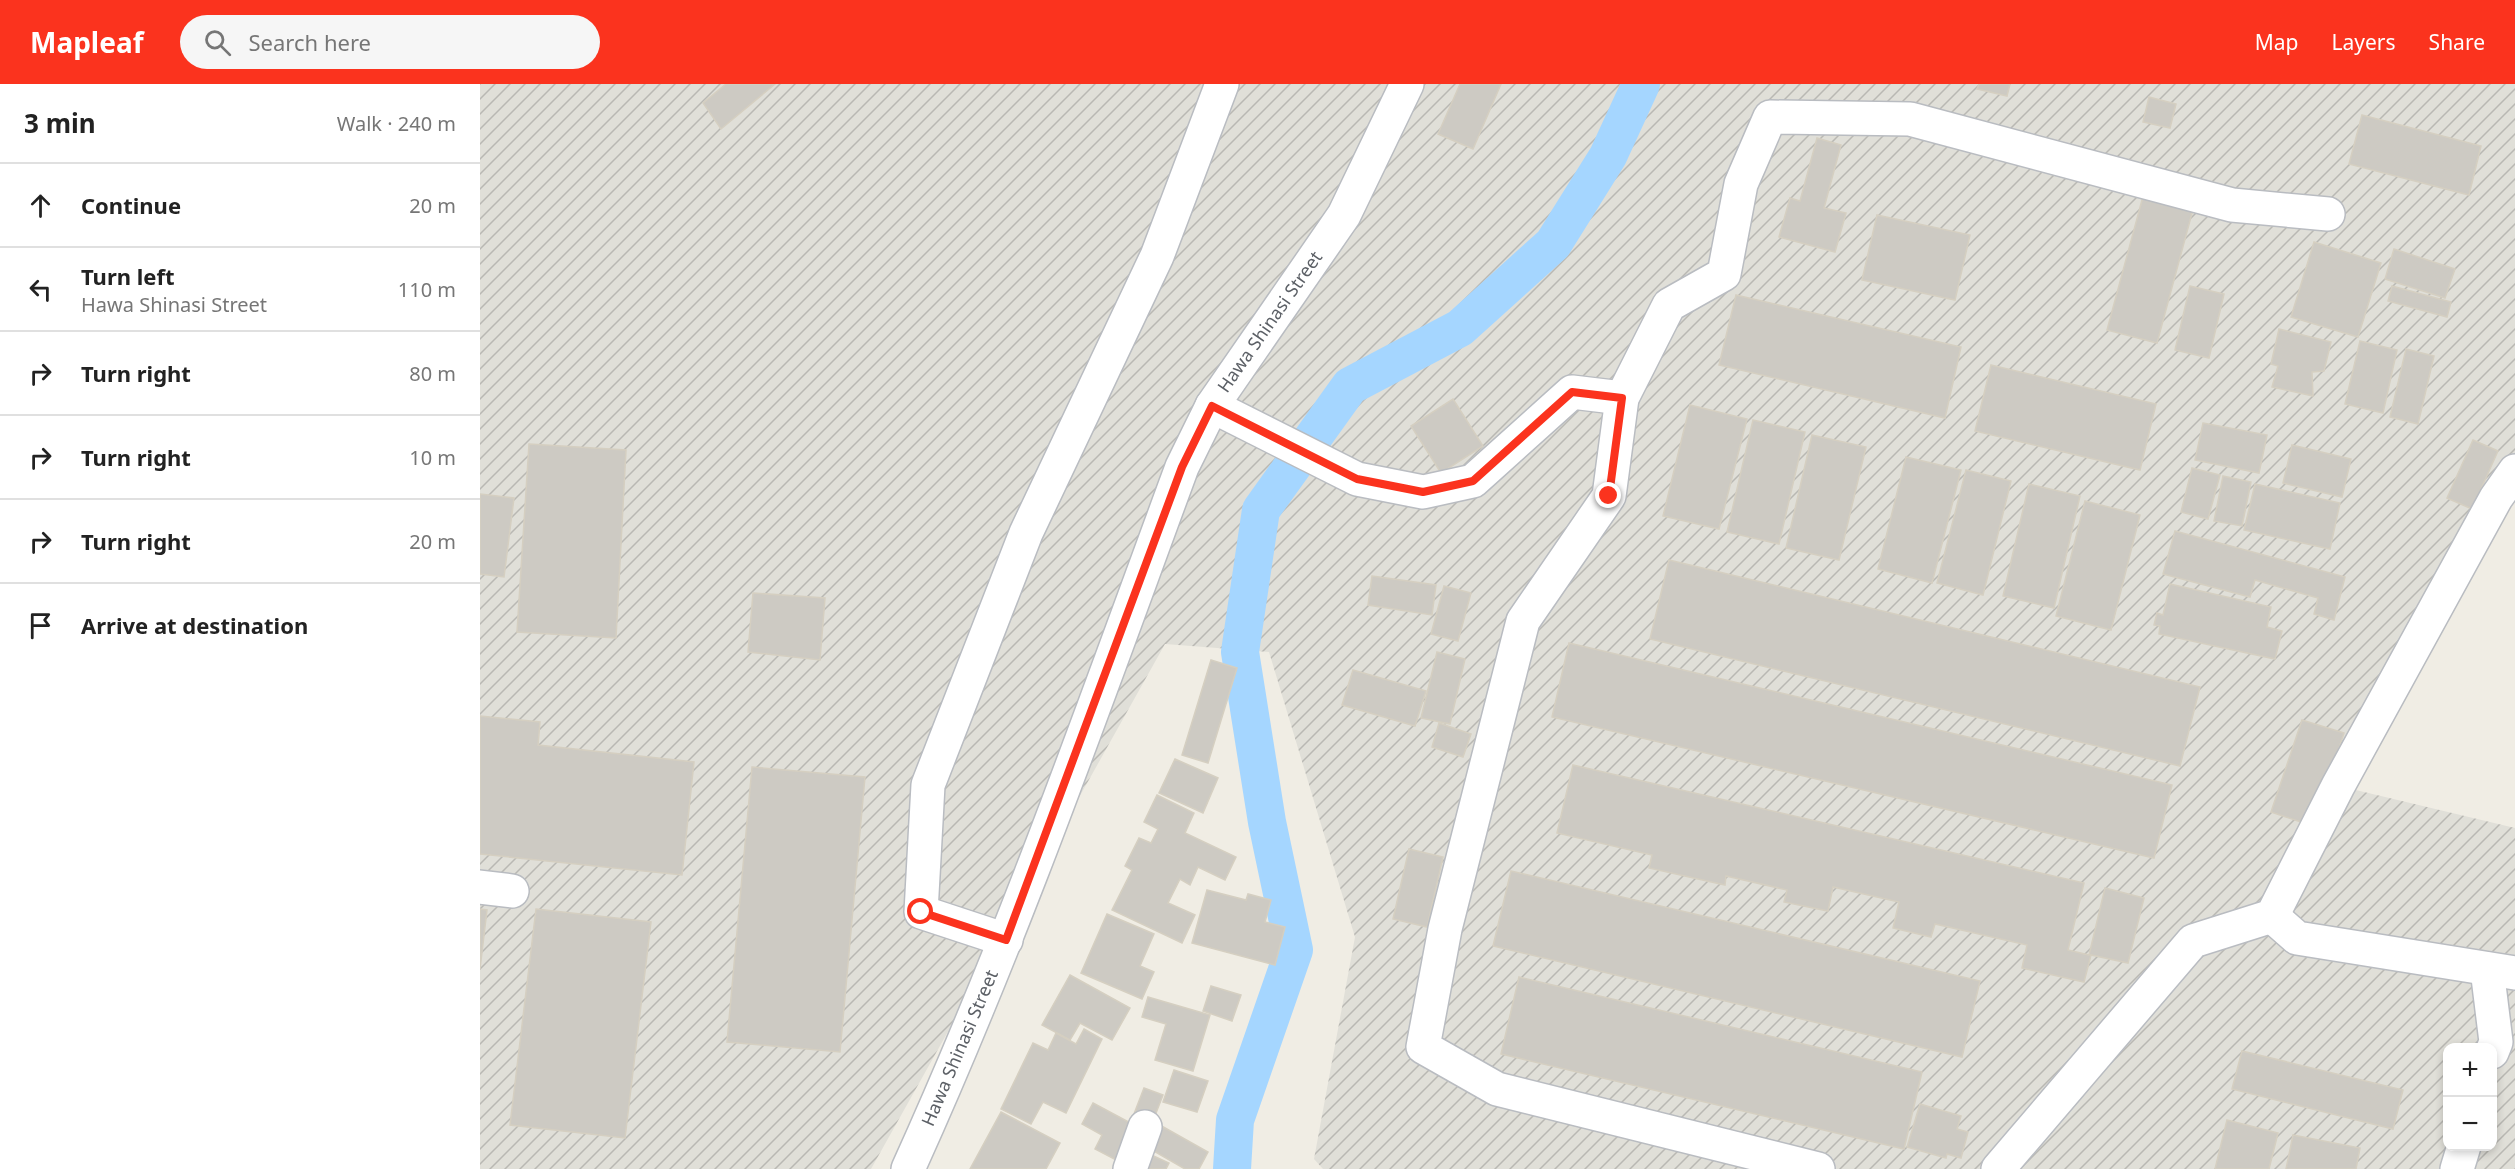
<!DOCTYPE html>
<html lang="en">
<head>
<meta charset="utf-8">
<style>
	body { margin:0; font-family:"Noto Sans",sans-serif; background:#f6f6f6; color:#222 }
	.controls { position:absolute; right:18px; bottom:18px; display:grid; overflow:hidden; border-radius:12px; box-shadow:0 3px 9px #0003 }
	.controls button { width:54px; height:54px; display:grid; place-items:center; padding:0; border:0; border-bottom:2px solid #e0e0e0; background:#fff; color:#222; font:30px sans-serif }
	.stop { position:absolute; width:18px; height:18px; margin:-14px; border:4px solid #fb331e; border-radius:50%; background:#fff }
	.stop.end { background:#fb331e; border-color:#fff; box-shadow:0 2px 6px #0008 }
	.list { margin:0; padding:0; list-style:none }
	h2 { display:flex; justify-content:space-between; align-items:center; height:78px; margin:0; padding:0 24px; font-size:26px }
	h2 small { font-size:20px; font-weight:400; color:#767676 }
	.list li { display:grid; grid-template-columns:39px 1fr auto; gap:18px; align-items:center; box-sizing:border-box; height:84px; padding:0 24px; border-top:2px solid #e0e0e0 }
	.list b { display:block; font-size:22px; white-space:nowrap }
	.list p { margin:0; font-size:20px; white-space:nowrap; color:#767676 }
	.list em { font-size:20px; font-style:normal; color:#767676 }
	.icon { flex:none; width:33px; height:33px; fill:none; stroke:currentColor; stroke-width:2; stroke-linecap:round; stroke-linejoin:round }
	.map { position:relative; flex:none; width:2035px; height:1085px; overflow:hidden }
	header { display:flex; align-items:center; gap:36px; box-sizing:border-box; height:84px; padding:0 30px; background:#fb331e; color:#fff }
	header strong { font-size:28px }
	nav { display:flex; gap:33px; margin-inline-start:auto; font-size:21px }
	.search { width:420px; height:54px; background:#f6f6f6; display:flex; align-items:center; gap:15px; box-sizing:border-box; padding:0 21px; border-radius:33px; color:#767676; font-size:22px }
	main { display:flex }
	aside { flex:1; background:#fff }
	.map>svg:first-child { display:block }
	.industrial { fill:url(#industrial-furrows); fill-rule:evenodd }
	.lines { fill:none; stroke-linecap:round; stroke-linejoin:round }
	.canal { stroke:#a5d6ff; stroke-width:38 }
	.building { fill:#cdcac3; stroke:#d5cfc1; stroke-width:1.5 }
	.minor-casing { stroke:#b9bcc1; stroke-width:36 }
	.minor { stroke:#fff; stroke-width:33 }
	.route { stroke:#fb331e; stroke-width:8 }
	.labels { text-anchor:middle; stroke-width:4.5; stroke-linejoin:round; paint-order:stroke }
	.street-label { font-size:18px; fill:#5c6066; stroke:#fff }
</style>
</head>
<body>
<header>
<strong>Mapleaf</strong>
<div class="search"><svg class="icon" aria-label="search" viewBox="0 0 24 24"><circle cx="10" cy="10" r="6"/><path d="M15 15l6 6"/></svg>Search here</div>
<nav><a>Map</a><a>Layers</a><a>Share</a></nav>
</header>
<main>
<aside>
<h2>3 min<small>Walk · 240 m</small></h2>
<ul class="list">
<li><svg class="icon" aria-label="ahead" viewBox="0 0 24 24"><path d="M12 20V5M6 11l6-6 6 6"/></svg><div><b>Continue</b></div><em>20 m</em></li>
<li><svg class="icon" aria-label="left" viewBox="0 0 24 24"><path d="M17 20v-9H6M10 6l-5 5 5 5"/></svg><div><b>Turn left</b><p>Hawa Shinasi Street</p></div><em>110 m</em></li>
<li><svg class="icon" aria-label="right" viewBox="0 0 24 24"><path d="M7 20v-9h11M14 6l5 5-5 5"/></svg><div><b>Turn right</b></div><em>80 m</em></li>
<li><svg class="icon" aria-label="right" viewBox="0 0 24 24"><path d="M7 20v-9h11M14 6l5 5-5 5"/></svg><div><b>Turn right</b></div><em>10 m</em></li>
<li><svg class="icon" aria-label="right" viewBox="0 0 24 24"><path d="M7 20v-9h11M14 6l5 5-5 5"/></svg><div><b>Turn right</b></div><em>20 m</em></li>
<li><svg class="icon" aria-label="arrive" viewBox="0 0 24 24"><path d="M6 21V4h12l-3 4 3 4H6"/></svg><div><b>Arrive at destination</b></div></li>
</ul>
</aside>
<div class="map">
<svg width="2035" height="1085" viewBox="0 0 2035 1085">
	<defs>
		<pattern id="industrial-furrows" width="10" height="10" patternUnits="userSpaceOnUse" patternTransform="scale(1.5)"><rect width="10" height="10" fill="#e0dfd8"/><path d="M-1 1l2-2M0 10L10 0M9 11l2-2" fill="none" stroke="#b9b8b3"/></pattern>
	</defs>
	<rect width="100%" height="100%" fill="#f0ede4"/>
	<!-- industrial -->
	<path class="industrial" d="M0,0h2035v387l-176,315 176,42v341h-1192l-9,-10 41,-222 -86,-285 -104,-8 -294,525h-391zM1968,964h44v98h-44z"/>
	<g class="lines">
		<!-- canal -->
		<polyline class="canal" points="752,1085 755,1036 814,866 787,738 760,568 781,426 870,302 980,244 1073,160 1128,72 1161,0"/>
	</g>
	<!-- building -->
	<g class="building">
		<polygon points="246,0 295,0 241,45 223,19"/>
		<polygon points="980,0 1021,0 993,65 958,50"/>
		<polygon points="1499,0 1530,0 1527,12 1497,5"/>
		<polygon points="1669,13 1696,20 1690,44 1663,38"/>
		<polygon points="1882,31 2001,62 1989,111 1869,80"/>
		<polygon points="1337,54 1361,61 1344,124 1366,129 1355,168 1299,153 1310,114 1320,117"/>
		<polygon points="1665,105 1715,118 1677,259 1627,246"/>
		<polygon points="1397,131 1490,151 1475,216 1382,196"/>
		<polygon points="1834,158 1901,179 1878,253 1811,233"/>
		<polygon points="1914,165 1975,185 1965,214 1905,195"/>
		<polygon points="1710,202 1744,210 1729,274 1695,266"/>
		<polygon points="1912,202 1971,218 1967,233 1908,217"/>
		<polygon points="1256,211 1481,263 1465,334 1239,281"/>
		<polygon points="1799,245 1851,258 1844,287 1832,288 1833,312 1792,303 1798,282 1791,280"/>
		<polygon points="1880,257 1917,266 1903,329 1865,320"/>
		<polygon points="1926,265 1954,272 1938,340 1910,333"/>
		<polygon points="1511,281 1676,320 1660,386 1495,347"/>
		<polygon points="973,315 1003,362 961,389 931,342"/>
		<polygon points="1210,321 1267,335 1239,445 1183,432"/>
		<polygon points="1273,336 1325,348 1299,460 1247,448"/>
		<polygon points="1723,339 1787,351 1779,389 1715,376"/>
		<polygon points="1332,351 1386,363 1359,476 1306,464"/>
		<polygon points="1993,356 2018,367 1992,425 1967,414"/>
		<polygon points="49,360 146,366 136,554 37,548"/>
		<polygon points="1812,361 1871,375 1862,413 1803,399"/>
		<polygon points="1426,373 1481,386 1452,499 1398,485"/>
		<polygon points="1712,384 1740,391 1728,435 1701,428"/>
		<polygon points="1486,386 1531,397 1503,511 1457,499"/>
		<polygon points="1743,392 1771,398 1762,442 1734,437"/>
		<polygon points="1549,400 1600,412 1574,524 1523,512"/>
		<polygon points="1775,400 1860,419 1850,465 1764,446"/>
		<polygon points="0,410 34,414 24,493 0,490"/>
		<polygon points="1605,417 1660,431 1631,546 1576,532"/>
		<polygon points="1695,447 1865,493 1854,536 1834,530 1838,514 1775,496 1770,513 1683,490"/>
		<polygon points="1189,476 1720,603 1700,682 1170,555"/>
		<polygon points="892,492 956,501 952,531 888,521"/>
		<polygon points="1690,500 1791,523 1787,543 1802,547 1795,575 1679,550 1680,542 1674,541 1677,529 1683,531"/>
		<polygon points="964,502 991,509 978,557 951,550"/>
		<polygon points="273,509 345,514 340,576 268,568"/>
		<polygon points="1089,559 1692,701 1674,774 1072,633"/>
		<polygon points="957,568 985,575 970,640 941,634"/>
		<polygon points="731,576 757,584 728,679 702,671"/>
		<polygon points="873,586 946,607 935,642 862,621"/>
		<polygon points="0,632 60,638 58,661 214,678 202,791 0,770"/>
		<polygon points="1822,636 1864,649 1833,742 1791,728"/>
		<polygon points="959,639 991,650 983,673 952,663"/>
		<polygon points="695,675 738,694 723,729 679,709"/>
		<polygon points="1093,681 1604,799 1588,866 1609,871 1625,804 1664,814 1648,879 1611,871 1604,898 1542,884 1547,861 1455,840 1451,853 1413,844 1419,818 1353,803 1348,827 1304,818 1307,806 1246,792 1245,801 1169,784 1172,771 1077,749"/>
		<polygon points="272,683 385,693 360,968 247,958"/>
		<polygon points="677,711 714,729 705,749 756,773 745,796 718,783 710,801 700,795 688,819 715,831 702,859 632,826 652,786 645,782 659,754 671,759 678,745 664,738"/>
		<polygon points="929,765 963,773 947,843 913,835"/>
		<polygon points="1031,787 1500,897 1482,973 1013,862"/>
		<polygon points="727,806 766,816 768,810 791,816 785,838 805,843 795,881 712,859"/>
		<polygon points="0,825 7,826 0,885"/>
		<polygon points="56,825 171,838 145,1054 30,1041"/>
		<polygon points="627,830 674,850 660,882 674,888 662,915 601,889"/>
		<polygon points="590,891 650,924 632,956 600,939 590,956 562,941"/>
		<polygon points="1039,893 1442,988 1424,1065 1021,970"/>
		<polygon points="731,902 761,911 752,937 723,927"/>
		<polygon points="668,913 730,931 713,987 675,976 686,940 662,933"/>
		<polygon points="604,945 622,955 586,1029 563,1018 551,1040 521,1025 553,959 568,966 576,949 596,960"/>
		<polygon points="1762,967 1923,1006 1913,1045 1752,1005"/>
		<polygon points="694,986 728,997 717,1028 683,1018"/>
		<polygon points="664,1004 683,1011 671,1042 652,1035"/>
		<polygon points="613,1019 660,1044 642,1079 615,1065 622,1051 602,1040"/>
		<polygon points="1440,1020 1481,1032 1477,1045 1488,1048 1481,1074 1467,1070 1466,1074 1427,1063"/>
		<polygon points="521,1028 580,1059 566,1085 490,1085"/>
		<polygon points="1747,1036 1798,1049 1789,1085 1735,1085"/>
		<polygon points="678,1040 728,1068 719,1085 705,1085 665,1062"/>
		<polygon points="1813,1051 1880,1064 1876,1085 1806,1085"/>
		<polygon points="665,1068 689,1079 686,1085 657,1085"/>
	</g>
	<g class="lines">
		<!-- minor casing -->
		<g class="minor-casing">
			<g id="minor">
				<polyline points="732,322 877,395 943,408 993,397 1092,308 1142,314"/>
				<polyline points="0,803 32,807"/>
				<polyline points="1792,832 1817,854 2035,889"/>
				<polyline points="526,856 441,828 448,701 546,449 677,172 742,0"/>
				<polyline points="2007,885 2016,958 2012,968"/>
				<path d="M428,1085c104,-229 187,-466 274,-702l30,-61 132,-191 63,-131"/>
				<polyline points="650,1085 665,1043"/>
				<polyline points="1338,1085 1017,1005 943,963 965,845 1043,537 1129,412 1142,314 1189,221 1244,190 1261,100 1290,33 1430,35 1752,121 1848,130"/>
				<polyline points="1518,1085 1713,857 1792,832 1858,702 2016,414 2035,387"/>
				<polyline points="1977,1085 1984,1062"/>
			</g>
		</g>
		<!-- minor -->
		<use href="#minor" class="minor"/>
	</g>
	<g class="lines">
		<!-- route -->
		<polyline class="route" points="441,828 526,856 702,383 732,322 877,395 943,408 993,397 1092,308 1142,314 1129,412"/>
	</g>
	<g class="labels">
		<!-- street labels -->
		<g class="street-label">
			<text transform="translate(790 238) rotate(-55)" y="6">Hawa Shinasi Street</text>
			<text transform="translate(480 964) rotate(-67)" y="6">Hawa Shinasi Street</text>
		</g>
	</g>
</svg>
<div class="controls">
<button>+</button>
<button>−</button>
</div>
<div class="stop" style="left:441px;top:828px"></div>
<div class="stop end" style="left:1129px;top:412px"></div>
</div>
</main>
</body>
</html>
